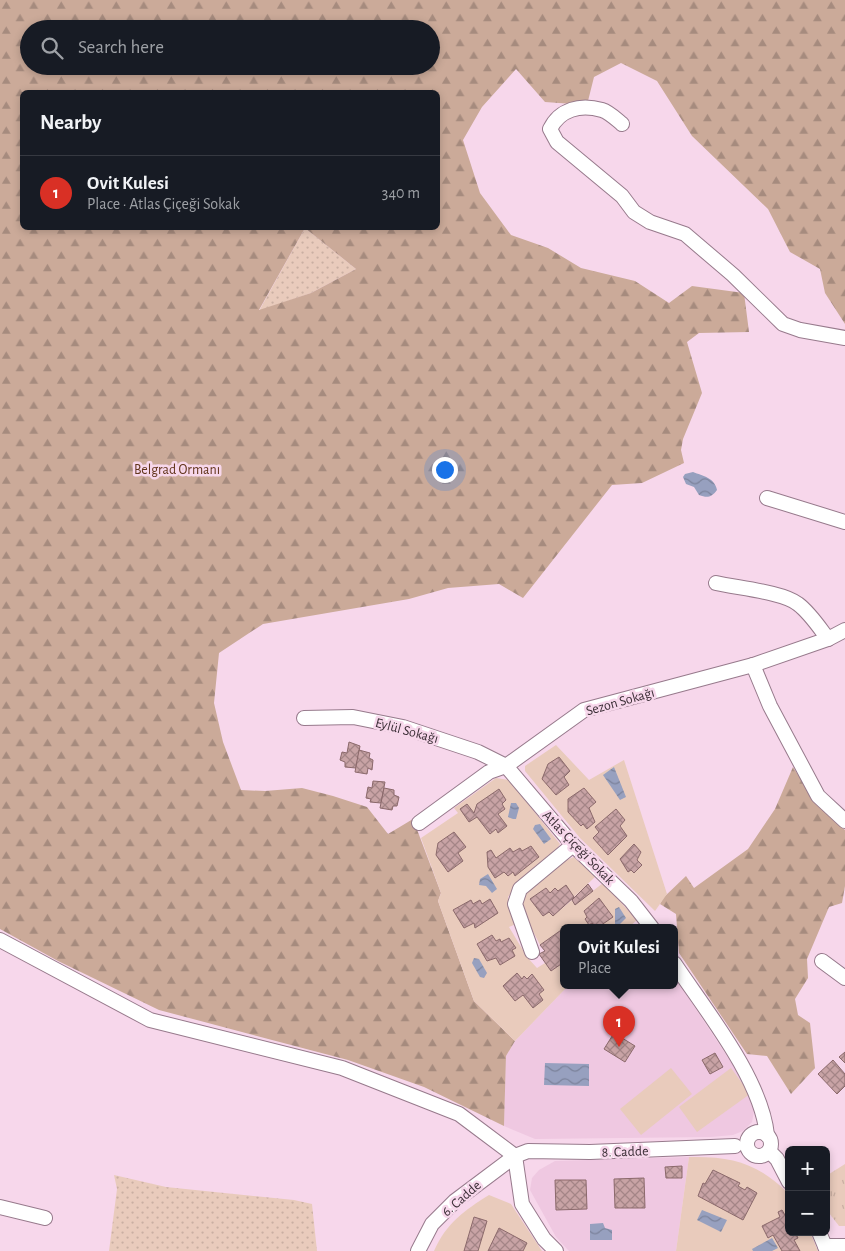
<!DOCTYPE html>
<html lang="en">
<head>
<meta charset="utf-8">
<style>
	body { margin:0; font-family:"Alegreya Sans",sans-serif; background:#242831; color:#f1f3f6 }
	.controls { position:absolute; right:15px; bottom:15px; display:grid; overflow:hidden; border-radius:8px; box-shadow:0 2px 8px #0003 }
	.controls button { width:45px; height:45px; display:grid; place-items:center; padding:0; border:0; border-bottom:1px solid #363941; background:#171b24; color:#f1f3f6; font:25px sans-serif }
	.you { position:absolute; left:444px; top:469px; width:18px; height:18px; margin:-12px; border:4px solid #fff; border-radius:50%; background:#1a73e8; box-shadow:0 0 0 8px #1a73e833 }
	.badge { display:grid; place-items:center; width:32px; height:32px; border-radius:50%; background:#d93025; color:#fff; font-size:16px; font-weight:700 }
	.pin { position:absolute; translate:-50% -41px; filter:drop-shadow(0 1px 2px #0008) }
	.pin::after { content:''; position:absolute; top:26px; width:18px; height:15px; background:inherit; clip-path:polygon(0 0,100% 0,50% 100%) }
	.popup { position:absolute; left:560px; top:924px; width:118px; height:65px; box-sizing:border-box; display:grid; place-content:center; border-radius:8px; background:#171b24; filter:drop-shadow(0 1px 4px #0005); font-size:16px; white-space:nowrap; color:#9ea1a6 }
	.popup b { font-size:19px; color:#f1f3f6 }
	.popup::after { content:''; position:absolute; left:50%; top:100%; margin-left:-10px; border:10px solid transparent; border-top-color:#171b24 }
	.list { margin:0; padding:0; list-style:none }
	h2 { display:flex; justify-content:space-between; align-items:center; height:65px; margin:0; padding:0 20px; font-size:21px }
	h2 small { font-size:16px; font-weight:400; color:#9ea1a6 }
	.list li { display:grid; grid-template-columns:32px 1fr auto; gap:15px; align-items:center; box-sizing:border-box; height:75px; padding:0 20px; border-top:1px solid #363941 }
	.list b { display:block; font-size:19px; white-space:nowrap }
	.list p { margin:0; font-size:16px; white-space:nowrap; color:#9ea1a6 }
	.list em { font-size:16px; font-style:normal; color:#9ea1a6 }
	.icon { flex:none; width:28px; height:28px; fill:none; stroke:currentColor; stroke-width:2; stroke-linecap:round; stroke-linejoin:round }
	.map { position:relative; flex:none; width:845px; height:1251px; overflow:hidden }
	.search { position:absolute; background:#171b24; box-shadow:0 2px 8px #0003; left:20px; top:20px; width:420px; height:55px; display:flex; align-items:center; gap:12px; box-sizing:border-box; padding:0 18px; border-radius:28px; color:#9ea1a6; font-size:19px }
	.panel { position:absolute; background:#171b24; box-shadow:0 2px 8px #0003; left:20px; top:90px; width:420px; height:140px; border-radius:8px }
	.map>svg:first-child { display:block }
	.built { fill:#efc8e1 }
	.grass { fill:url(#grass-dots) }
	.forest { fill:url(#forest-firs); fill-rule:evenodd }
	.park { fill:url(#park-tufts) }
	.garden { fill:#e9cbbc }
	.water { fill:url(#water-waves) }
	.building { fill:url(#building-cross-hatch); stroke:#8b696b }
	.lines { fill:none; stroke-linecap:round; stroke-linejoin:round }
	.minor-casing { stroke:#977a8c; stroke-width:16 }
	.minor { stroke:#fff; stroke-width:14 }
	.labels { text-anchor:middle; stroke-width:5; stroke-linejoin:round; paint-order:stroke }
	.park-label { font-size:14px; fill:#62351c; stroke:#f7d7eb }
	.street-label { font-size:14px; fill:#3b2e36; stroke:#f7d7eb }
</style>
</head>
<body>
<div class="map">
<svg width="845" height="1251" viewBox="0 0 845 1251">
	<defs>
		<pattern id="grass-dots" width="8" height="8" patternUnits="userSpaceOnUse" patternTransform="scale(1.25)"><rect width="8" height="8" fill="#e9cbbc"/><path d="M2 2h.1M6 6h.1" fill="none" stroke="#c9afa2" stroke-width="1.8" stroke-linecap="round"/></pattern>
		<pattern id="forest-firs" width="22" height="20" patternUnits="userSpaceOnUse" patternTransform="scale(1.25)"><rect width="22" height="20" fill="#cbaa99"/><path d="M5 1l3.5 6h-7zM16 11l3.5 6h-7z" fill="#a68b7e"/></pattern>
		<pattern id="park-tufts" width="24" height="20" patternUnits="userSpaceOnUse" patternTransform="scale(1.25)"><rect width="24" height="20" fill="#e9cbbc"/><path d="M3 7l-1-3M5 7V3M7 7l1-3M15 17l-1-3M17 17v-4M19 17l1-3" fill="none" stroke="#c9afa2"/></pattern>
		<pattern id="water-waves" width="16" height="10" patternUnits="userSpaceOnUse" patternTransform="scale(1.25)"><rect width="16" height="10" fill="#97a0bf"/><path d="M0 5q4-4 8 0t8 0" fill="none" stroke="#7c839c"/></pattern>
		<pattern id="building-cross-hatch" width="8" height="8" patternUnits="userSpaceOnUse" patternTransform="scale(1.25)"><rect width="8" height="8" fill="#c8a3a5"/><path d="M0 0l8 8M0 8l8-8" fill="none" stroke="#a48587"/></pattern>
	</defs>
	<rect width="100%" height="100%" fill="#f7d7eb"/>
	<!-- built -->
	<g class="built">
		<polygon points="674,976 750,1091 755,1106 752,1122 743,1131 733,1135 711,1137 535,1139 504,1126 506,1056 515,1041 568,986 674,986"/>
		<polygon points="689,1157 676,1251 569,1251 556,1237 530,1190 532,1178 539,1170 555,1161"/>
	</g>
	<!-- grass -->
	<g class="grass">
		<polygon points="305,228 356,269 311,293 259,311"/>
		<polygon points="114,1175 166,1187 294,1200 312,1204 317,1251 109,1251 117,1189"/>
	</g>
	<!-- forest -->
	<g class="forest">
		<path d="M0,0h845v324l-20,-31 -5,-24 -30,-17 -22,-43 -76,-73 -35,-55 -36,-18 -27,14 -7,28 -42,-3 -29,-33 -34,38 -19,33 17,53 31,42 37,13 33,20 54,13 34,22 23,-17 52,7 5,39 -50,1 -12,9 15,51 -19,46 -2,11 3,13 -42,20 -30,2 -89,113 -24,-14 -51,4 -39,11 -146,25 -44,29 -5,50 9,39 18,48 24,1 37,-3 31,8 34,11 21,27 25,-15 28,74 -3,8 36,100 41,40 -9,15 -2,70 -80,-39 -76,-27 -189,-50 -101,-49 -58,-32zM29,29h402v37h-402zM22,92h416v136h-416zM305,228l51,41 -45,24 -52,17z"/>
		<path d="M793,767c15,24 30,45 52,63v56l-3,17 -13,4 -22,52 1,19 -13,21 3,16 12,8 5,45 -24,26 -24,-38 -20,-2 -68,-101 -3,-39 -16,-10 3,-6 23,-22 8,12 54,-39 27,-40z"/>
	</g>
	<!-- park -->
	<polygon class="park" points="845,1164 845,1226 839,1226 826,1209 826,1176"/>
	<!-- garden -->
	<g class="garden">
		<polygon points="556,745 589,780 624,760 667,894 655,911 580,838 525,771 525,766"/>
		<path d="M496,778l13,2 51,64c-12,21 -38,32 -52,53l8,27 -7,3 18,30 10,11 8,-5 6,8 13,-9v24h4l-53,55 -41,-40 -36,-100 3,-8 -20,-55 37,-25 -4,-5z"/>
		<path d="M574,857l21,20 -21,20 -8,-11 -8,5 -3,-3 -5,5 -4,-5 -16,11 13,17 6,-4 4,4 19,-16 3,5 28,-22 34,37 -9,8h-64l-24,17c-5,-12 -19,-30 -18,-43 0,-14 40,-41 52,-45z"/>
		<polygon points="671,1068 692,1094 641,1135 620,1109"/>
		<polygon points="731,1068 750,1094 697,1132 679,1107"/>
		<path d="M689,1157c43,-1 69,6 100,37v38h21l8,19h-142z"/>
		<path d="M489,1195l22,9 31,47h-108c12,-28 31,-41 55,-56z"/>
	</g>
	<!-- water -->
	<g class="water">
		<path d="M693,472c10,4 22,6 24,18 -6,8 -10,8 -18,5l-5,-8 -8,-3 -3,-7 2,-3z"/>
		<polygon points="614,767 626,797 620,800 603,775"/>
		<polygon points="511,803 516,803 519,808 516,819 513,819 508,817"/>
		<polygon points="540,824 551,839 544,844 533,829 535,825"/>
		<polygon points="488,874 497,889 492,893 486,886 479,885 480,879"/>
		<polygon points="619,907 626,918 618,926 615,924 615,909"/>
		<polygon points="474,958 479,959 487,973 484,978 480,977 472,963"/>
		<polygon points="545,1063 589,1064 589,1086 544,1085"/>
		<polygon points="702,1210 727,1220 721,1232 697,1220"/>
		<polygon points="603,1223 605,1228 612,1230 612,1240 590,1240 590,1224"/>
		<polygon points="772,1238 778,1248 772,1251 753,1251 752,1249"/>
	</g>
	<!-- building -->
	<g class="building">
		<polygon points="349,742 360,746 356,768 345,767 345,762 340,760 342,752 347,753"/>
		<polygon points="359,750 370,753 369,758 373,760 372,770 368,768 367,774 355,772"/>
		<polygon points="559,757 570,771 564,777 569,785 556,795 542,779 548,764"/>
		<polygon points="373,781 385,782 381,803 370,802 371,799 366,798 368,787 372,788"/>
		<polygon points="384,788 394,790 394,795 399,797 397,806 393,806 392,810 380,808"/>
		<polygon points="584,788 596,802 589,808 595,822 587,829 583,824 581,826 568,812 568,799"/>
		<polygon points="499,789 506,800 502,804 505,809 498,814 507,826 498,833 496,829 490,834 477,817 469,822 460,809 467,804 474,813 477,804"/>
		<polygon points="616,809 625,820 620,826 627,836 608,855 593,838 599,832 595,827"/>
		<polygon points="454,832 466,847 458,853 463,861 448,872 436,855 438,843"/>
		<polygon points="634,844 641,852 637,860 642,865 634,873 631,870 628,872 620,859"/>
		<polygon points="531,846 539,857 515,876 513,872 508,876 504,872 495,878 488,867 487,852 491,850 496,858 510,848 513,852 520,848 522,851"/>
		<polygon points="588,884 593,891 575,905 572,900"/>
		<polygon points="566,885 574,897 553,916 549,912 543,916 530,899 546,888 550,893 555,888 558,891"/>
		<polygon points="599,898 613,917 597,928 592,923 589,925 585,919 587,917 584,911"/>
		<polygon points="490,899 498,913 475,928 474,923 464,928 453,910 471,900 473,904 480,900 482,904"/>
		<polygon points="564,928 564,962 551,971 539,954 545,951 540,945"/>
		<polygon points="492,935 496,941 500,939 501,942 509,938 516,948 512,950 515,956 500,965 496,958 487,961 477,944"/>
		<polygon points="517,973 522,979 524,976 527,979 532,974 544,990 539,994 543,1000 533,1008 523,995 515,1001 503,986"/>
		<polygon points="614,1033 635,1046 625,1062 604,1049"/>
		<polygon points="845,1052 845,1063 839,1057"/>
		<polygon points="715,1053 723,1067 710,1074 702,1060"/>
		<polygon points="833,1060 845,1074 845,1086 837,1094 818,1074"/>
		<polygon points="682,1166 682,1178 666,1178 665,1167"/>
		<polygon points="713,1170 740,1183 738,1186 745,1190 747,1187 757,1193 743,1220 698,1196 703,1183 705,1184"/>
		<polygon points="644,1178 645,1208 615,1208 614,1179"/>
		<polygon points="555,1180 586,1180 587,1209 556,1210"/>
		<polygon points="782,1210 789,1222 789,1232 795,1232 798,1238 794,1240 800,1251 782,1251 773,1235 768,1238 762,1226 780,1217 778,1212"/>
		<polygon points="474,1217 487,1221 478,1251 464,1251"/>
		<polygon points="499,1228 527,1243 523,1251 488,1251"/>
	</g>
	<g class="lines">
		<!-- minor casing -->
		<g class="minor-casing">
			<g id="minor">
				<path d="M622,124c-6,-5 -13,-12 -20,-14 -22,-6 -42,-1 -52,19l7,13 65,54 12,16 16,10 35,12 48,41 50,49 17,6 45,8"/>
				<polyline points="767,498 845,522"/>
				<path d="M716,583c21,5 67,9 82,21 12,9 21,23 30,35"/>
				<polyline points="753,665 770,706 818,796 845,821"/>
				<polyline points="304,718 353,717 403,727 478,752 506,766 573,845 631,901 652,928"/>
				<polyline points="419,823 489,772 506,766 584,710 753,665 828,639 845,630"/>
				<polyline points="0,940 150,1020 342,1068 459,1114 515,1156 522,1204 544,1239 556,1251"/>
				<polyline points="532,952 515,904 520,889 573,845"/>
				<polyline points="822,961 845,978"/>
				<path d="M674,963c32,48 87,115 93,172"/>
				<circle cx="759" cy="1144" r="12"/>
				<polyline points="769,1151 777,1159 789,1182"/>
				<polyline points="0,1207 45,1218"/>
				<polyline points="819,1232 827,1251"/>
				<polyline points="825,1246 845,1246"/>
				<polyline points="418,1251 432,1224 455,1201 515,1156 528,1151 590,1152 735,1146"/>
			</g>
		</g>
		<!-- minor -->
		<use href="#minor" class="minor"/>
	</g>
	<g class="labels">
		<!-- park labels -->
		<g class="park-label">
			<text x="177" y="474">Belgrad Ormanı</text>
		</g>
		<!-- street labels -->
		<g class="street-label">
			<text transform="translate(620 701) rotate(-16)" y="5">Sezon Sokağı</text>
			<text transform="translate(407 730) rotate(15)" y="5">Eylül Sokağı</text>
			<text transform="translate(579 847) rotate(46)" y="5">Atlas Çiçeği Sokak</text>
			<text transform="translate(625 1151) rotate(-2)" y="5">8. Cadde</text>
			<text transform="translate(461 1198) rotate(-41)" y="5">6. Cadde</text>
		</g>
	</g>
</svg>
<div class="controls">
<button>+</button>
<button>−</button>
</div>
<div class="you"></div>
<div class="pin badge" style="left:619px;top:1047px">1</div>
<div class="popup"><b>Ovit Kulesi</b>Place</div>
<div class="search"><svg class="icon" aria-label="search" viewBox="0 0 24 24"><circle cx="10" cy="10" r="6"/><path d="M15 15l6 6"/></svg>Search here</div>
<section class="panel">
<h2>Nearby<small></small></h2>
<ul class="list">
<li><span class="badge">1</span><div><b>Ovit Kulesi</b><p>Place · Atlas Çiçeği Sokak</p></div><em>340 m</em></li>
</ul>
</section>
</div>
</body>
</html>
